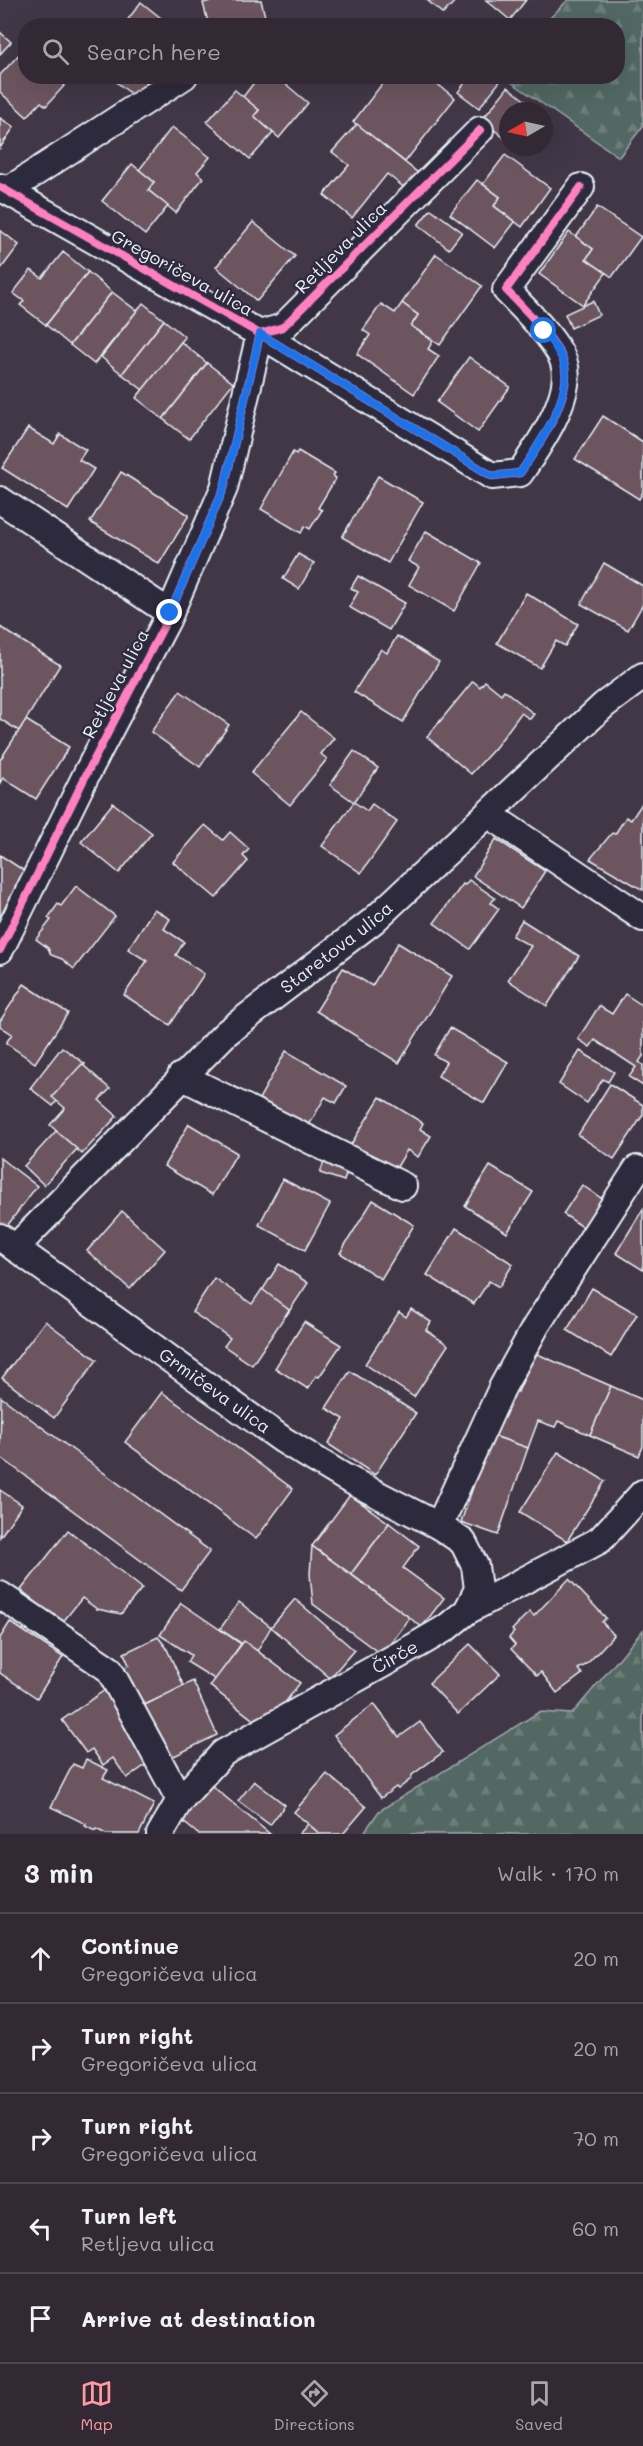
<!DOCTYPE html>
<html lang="en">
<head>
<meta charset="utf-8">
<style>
	body { margin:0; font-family:Mali,sans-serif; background:#3a313d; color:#f1f3f6 }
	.compass { position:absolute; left:499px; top:102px; width:54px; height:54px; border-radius:50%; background:#322935; box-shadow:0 6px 24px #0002; rotate:261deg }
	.stop { position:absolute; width:18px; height:18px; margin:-14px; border:4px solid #1a73e8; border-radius:50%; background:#fff }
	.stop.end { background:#1a73e8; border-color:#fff; box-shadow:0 2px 6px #0008 }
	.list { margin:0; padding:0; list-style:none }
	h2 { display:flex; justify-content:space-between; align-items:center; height:78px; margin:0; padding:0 24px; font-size:26px }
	h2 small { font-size:20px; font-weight:400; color:#a8a6ad }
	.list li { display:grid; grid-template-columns:39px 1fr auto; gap:18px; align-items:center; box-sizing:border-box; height:90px; padding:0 24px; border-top:2px solid #4d4550 }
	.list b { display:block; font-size:22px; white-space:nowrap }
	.list p { margin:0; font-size:20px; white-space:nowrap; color:#a8a6ad }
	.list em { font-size:20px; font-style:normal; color:#a8a6ad }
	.icon { flex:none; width:33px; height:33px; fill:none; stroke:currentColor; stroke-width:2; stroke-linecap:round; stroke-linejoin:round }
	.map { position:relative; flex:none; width:643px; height:1834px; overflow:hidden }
	.search { position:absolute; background:#322935; box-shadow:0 6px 24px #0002; left:18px; right:18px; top:18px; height:66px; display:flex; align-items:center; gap:15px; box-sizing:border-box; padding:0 21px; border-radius:24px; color:#a8a6ad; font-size:22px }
	.sheet { height:528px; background:#322935 }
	nav { display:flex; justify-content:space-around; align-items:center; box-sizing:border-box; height:84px; border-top:2px solid #4d4550; background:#322935; font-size:16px; color:#a8a6ad }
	nav a { display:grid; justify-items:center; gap:3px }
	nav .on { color:#ff9aa2 }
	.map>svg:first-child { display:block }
	.forest { fill:url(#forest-firs); stroke:#9eacae; stroke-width:1.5 }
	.building { fill:#6d555f; stroke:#e8f1f8; stroke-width:1.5 }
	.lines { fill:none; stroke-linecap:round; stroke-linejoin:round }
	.minor-casing { stroke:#e8f1f8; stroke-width:30 }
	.minor { stroke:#2f2a3d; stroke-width:26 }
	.cycleway-casing { stroke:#2f2a3d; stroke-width:11 }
	.cycleway { stroke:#ff80c0; stroke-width:8 }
	.route { stroke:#1a73e8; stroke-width:8 }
	.labels { text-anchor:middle; stroke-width:4.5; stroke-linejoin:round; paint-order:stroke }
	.street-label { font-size:18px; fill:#e8f1f8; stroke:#2f2a3d }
</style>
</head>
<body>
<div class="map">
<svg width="643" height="1834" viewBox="0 0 643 1834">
	<defs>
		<pattern id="forest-firs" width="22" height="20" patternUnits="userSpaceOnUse" patternTransform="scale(1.5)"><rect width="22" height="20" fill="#536863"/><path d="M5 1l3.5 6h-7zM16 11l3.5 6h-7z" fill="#6c7e7a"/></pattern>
	</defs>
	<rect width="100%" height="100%" fill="#423747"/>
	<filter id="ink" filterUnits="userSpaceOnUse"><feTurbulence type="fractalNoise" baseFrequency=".0167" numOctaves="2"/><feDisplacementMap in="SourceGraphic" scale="12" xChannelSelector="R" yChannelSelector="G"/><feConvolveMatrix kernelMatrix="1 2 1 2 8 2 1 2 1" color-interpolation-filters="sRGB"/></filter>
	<g filter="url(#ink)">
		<!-- forest -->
		<g class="forest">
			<polygon points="568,0 643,0 643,126 619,157 504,77 618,76 618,26 543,25"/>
			<polygon points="643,1630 643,1834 363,1834 379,1811 539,1712 572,1714"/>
		</g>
		<!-- building -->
		<g class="building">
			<polygon points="214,0 261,0 267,25 209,26 203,3"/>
			<polygon points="427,0 456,0 443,14"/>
			<polygon points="486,0 526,0 510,20"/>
			<polygon points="141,2 171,26 123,26"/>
			<polygon points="0,32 11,42 0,54"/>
			<polygon points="26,47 26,76 73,76 46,106 41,102 27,117 0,92 0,75"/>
			<polygon points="109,76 151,76 135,97"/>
			<polygon points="259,76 276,76 308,103 279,138 254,116 259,110 243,97"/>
			<polygon points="388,76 427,76 455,98 405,162 353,122"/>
			<polygon points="470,76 497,76 501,80 479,108 458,92"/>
			<polygon points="508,87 537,110 508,111 508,141 482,120"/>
			<polygon points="235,90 259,110 254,116 273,133 250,159 207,122"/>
			<polygon points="0,118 14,127 0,148"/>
			<polygon points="357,124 418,173 406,189 387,174 352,218 324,195 349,165 332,152"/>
			<polygon points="172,127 210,157 197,172 203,178 176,213 148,190 154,182 139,170"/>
			<polygon points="505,155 550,188 522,227 494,206 500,197 483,184"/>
			<polygon points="132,164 154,182 148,190 168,206 145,235 102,201"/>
			<polygon points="477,180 500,197 494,206 515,222 495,248 450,214"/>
			<polygon points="597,207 641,237 612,277 586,259 593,249 576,237"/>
			<polygon points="431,209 462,232 449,249 418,225"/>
			<polygon points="253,222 295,256 257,301 216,267"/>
			<polygon points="0,230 19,245 0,270"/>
			<polygon points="569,232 593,249 586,259 606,273 583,305 539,274"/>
			<polygon points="63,252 88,272 46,325 20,305 24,301 13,293 31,270 42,278"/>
			<polygon points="436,254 482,286 440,345 411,326 418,315 402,303"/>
			<polygon points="88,272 112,292 70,345 46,325"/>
			<polygon points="112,292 137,311 94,364 70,345"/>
			<polygon points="593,301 599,315 571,328 565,314"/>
			<polygon points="143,303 164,320 122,374 101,357"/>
			<polygon points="402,303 418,315 411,326 433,341 428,349 439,356 414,394 357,354 370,335 363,330 381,304 395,313"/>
			<polygon points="164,320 185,337 143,390 122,374"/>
			<polygon points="181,342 207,363 163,419 136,398"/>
			<polygon points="469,357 510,387 478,432 437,402"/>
			<polygon points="207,363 233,383 189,439 163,419"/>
			<polygon points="603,416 643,442 643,492 639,499 575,459"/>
			<polygon points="28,428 54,444 60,434 86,450 79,460 94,469 68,510 2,468"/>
			<polygon points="298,451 335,473 333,476 336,478 318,508 322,510 310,529 305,526 301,533 261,509 293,452 296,454"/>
			<polygon points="121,472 189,515 159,564 90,522"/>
			<polygon points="378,476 423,502 388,563 342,537"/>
			<polygon points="426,531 481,563 454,611 409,585 419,567 408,561"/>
			<polygon points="298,554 314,563 299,589 283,579"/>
			<polygon points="604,563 643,586 643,604 628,630 581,604"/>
			<polygon points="358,576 405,603 389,630 349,607 358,592 351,588"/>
			<polygon points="526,593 578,624 565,646 556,641 540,668 497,643"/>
			<polygon points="0,627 60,665 19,731 0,719"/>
			<polygon points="397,636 439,662 403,722 354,692 381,649 387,653"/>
			<polygon points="473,681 480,687 485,681 501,694 504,690 534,714 530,719 521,713 495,748 471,774 427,737"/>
			<polygon points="180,691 229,725 200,767 151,732"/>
			<polygon points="301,712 334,738 321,754 327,759 290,805 251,773"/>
			<polygon points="26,720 69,747 36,799 3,778 0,783 0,760"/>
			<polygon points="354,751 378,768 354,802 330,785"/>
			<polygon points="354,802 367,811 372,804 397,822 361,873 322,846"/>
			<polygon points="643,802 643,890 590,859 612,833 615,834 626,817 631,820"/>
			<polygon points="113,803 152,833 119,873 81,842"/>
			<polygon points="205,825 223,840 230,832 249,849 243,856 248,861 216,898 173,862"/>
			<polygon points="496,839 545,871 521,908 473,876"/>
			<polygon points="0,855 26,872 2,921 0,919"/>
			<polygon points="469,880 495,898 491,903 499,909 470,949 434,923 463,884 465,885"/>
			<polygon points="76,886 115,916 74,969 62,959 51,955 48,948 36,939 51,920 48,918 58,904 61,906"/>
			<polygon points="154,909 170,919 164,929 184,942 176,955 204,974 170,1025 124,995 147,961 128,949"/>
			<polygon points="522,920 579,956 547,1006 508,980 531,946 512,936"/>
			<polygon points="398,943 452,976 399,1063 316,1011 343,968 372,986"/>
			<polygon points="24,984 68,1013 35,1063 6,1043 12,1034 0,1026 0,1021"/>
			<polygon points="625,994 643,1006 643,1056 639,1062 643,1065 643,1086 629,1077 636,1067 595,1040 590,1047 578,1039 599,1006 612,1014"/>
			<polygon points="450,1028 508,1062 484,1103 438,1076 446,1062 434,1055"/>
			<polygon points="62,1047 85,1064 53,1106 30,1088"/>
			<polygon points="286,1051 346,1086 336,1103 325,1097 308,1127 259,1099"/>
			<polygon points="580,1051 614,1072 608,1082 603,1079 587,1103 559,1084"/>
			<polygon points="82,1064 110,1089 99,1100 117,1116 82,1154 50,1125 65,1108 52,1097"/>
			<polygon points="610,1084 643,1105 643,1115 614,1159 578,1135"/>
			<polygon points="380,1097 423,1123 420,1129 431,1136 418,1157 407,1150 394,1172 350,1146"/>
			<polygon points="189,1124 237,1153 212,1195 164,1166"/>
			<polygon points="56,1131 77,1149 44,1185 24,1166"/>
			<polygon points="0,1158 37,1186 4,1230 0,1227"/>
			<polygon points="325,1159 348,1168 344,1181 320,1173"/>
			<polygon points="490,1166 533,1192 507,1233 465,1206"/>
			<polygon points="283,1179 330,1204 305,1250 259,1225"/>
			<polygon points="582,1185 608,1203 589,1231 563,1214"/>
			<polygon points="373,1200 414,1225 381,1279 340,1253"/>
			<polygon points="643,1209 643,1270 616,1253"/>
			<polygon points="122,1211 165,1250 130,1289 87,1251"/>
			<polygon points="456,1228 513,1264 499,1287 489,1281 474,1304 427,1275"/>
			<polygon points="279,1264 308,1283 286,1316 258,1297"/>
			<polygon points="214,1278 252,1304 262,1289 289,1310 252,1365 224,1346 230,1338 192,1312"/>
			<polygon points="592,1288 637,1314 611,1357 567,1330"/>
			<polygon points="411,1309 431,1322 426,1330 448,1345 414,1397 365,1364 399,1312 406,1317"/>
			<polygon points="45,1321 97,1360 54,1418 2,1378"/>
			<polygon points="304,1322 341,1345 319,1377 316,1376 308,1389 275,1368"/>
			<polygon points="535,1353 611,1386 590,1435 558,1421 555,1427 538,1421 528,1448 491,1435 508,1388 518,1392"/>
			<polygon points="350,1371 416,1413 375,1475 328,1444 344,1419 326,1408"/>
			<polygon points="611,1386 643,1400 643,1446 639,1456 590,1435"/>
			<polygon points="162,1392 293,1489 256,1539 125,1442"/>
			<polygon points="1,1397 210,1551 181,1590 0,1457"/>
			<polygon points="491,1435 528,1448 498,1535 461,1522"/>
			<polygon points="558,1452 605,1481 567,1541 520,1512"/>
			<polygon points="0,1490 22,1505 0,1537"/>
			<polygon points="350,1495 389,1523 351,1574 312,1546"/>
			<polygon points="389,1523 419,1546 403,1568 444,1598 422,1627 351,1574"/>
			<polygon points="68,1530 142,1588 121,1614 97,1609 82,1598 62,1623 21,1590"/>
			<polygon points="312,1546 410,1618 382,1655 313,1604 310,1574"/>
			<polygon points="569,1579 606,1618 602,1622 614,1635 586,1665 578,1669 582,1674 557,1693 541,1672 537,1676 511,1649 515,1645 509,1638 514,1632 512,1630 523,1618 530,1612 534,1616"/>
			<polygon points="295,1599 354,1650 330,1678 271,1627"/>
			<polygon points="239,1602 271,1627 256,1653 220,1629"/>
			<polygon points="181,1603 241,1644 216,1680 187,1662 191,1655 160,1635"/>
			<polygon points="10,1622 63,1657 37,1698 0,1673 0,1638"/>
			<polygon points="158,1637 166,1647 184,1687 142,1706 123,1668 129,1665 124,1653"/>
			<polygon points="244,1641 300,1683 265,1729 210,1686"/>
			<polygon points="470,1644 500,1674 458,1714 429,1683"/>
			<polygon points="193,1681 217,1735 166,1760 141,1707"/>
			<polygon points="105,1690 153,1760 127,1778 113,1758 103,1765 92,1749 86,1753 62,1720"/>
			<polygon points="374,1704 399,1737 420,1722 443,1752 412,1775 411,1779 398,1789 396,1787 381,1798 334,1735"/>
			<polygon points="86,1759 108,1770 103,1778 154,1804 139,1834 106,1834 96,1829 95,1831 85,1826 86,1824 51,1807 73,1764 82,1768"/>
			<polygon points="327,1774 366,1807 343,1834 320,1834 294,1812"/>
			<polygon points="254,1781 285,1805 270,1825 238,1801"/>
			<polygon points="211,1785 270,1834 198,1834 181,1820"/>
			<polygon points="308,1824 320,1834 299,1834"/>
		</g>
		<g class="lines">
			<!-- minor casing -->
			<g class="minor-casing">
				<g id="minor">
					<path d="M0,187l260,147 232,142 28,-3c18,-26 54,-78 44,-110 -6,-22 -42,-56 -58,-73l75,-103"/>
					<polyline points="7,191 184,76"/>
					<polyline points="0,500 170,613"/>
					<polyline points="488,814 643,918"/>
					<polyline points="0,950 87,773 167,620 224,488 260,334 283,327 480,130"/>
					<polyline points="181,1076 403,1186"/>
					<path id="s1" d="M0,1237l283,203 61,37 95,49 24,16 12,24 3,23 -11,22"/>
					<path id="s2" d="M15,1248l211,-215 147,-112 231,-216 39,-29"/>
					<polyline points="439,1526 502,1388 536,1326 637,1169"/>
					<polyline points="0,1595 109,1669 180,1800"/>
					<path id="s3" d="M160,1834l20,-34 43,-47 194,-108 29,-17 21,-17 133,-71 43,-47"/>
				</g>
			</g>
			<!-- minor -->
			<use href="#minor" class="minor"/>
			<!-- cycleway casing -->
			<g class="cycleway-casing">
				<g id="cycleway">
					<path d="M0,187l260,147 232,142 28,-3c18,-26 54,-78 44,-110 -6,-22 -42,-56 -58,-73l75,-103"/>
					<polyline points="0,950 87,773 167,620 224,488 260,334 283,327 480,130"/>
				</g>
			</g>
			<!-- cycleway -->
			<use href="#cycleway" class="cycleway"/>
		</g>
	</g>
	<g class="lines" filter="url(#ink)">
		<!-- route -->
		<path class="route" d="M170,613l54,-125 36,-154 232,142 28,-3c18,-26 54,-79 44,-110 -3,-11 -14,-23 -20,-32"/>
	</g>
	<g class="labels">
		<!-- street labels -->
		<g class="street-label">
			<text transform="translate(341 248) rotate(-45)" y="6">Retljeva ulica</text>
			<text transform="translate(182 273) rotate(29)" y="6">Gregoričeva ulica</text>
			<text transform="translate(116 684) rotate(-62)" y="6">Retljeva ulica</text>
			<text dy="6" stroke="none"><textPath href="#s2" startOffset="441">Staretova ulica</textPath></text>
			<text dy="6" stroke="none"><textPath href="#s1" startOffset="264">Grmičeva ulica</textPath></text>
			<text dy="6" stroke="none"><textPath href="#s3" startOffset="300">Čirče</textPath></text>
		</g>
	</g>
</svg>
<svg class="compass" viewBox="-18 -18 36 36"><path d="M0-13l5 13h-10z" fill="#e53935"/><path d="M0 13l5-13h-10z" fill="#a8a6ad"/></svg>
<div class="stop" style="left:544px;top:331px"></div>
<div class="stop end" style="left:170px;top:613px"></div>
<div class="search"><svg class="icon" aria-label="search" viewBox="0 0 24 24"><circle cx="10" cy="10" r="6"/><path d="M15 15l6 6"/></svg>Search here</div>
</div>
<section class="sheet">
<h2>3 min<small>Walk · 170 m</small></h2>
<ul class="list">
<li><svg class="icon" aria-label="ahead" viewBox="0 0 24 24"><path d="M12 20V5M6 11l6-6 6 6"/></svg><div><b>Continue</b><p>Gregoričeva ulica</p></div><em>20 m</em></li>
<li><svg class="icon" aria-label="right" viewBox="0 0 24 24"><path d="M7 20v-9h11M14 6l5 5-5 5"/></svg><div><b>Turn right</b><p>Gregoričeva ulica</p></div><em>20 m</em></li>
<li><svg class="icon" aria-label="right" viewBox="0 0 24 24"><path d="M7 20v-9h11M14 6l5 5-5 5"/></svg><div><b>Turn right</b><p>Gregoričeva ulica</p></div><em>70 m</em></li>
<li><svg class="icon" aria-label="left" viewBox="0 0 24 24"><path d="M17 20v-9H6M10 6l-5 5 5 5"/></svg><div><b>Turn left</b><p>Retljeva ulica</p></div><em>60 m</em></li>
<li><svg class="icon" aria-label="arrive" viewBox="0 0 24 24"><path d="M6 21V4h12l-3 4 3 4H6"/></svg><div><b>Arrive at destination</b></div></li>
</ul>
</section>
<nav>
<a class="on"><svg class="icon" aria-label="map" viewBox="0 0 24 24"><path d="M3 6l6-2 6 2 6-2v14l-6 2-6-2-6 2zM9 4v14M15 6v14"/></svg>Map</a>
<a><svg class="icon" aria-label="directions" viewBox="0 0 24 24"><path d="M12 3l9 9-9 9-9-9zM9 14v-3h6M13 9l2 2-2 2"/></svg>Directions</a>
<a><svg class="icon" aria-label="saved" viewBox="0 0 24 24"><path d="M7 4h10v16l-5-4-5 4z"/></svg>Saved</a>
</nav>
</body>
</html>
